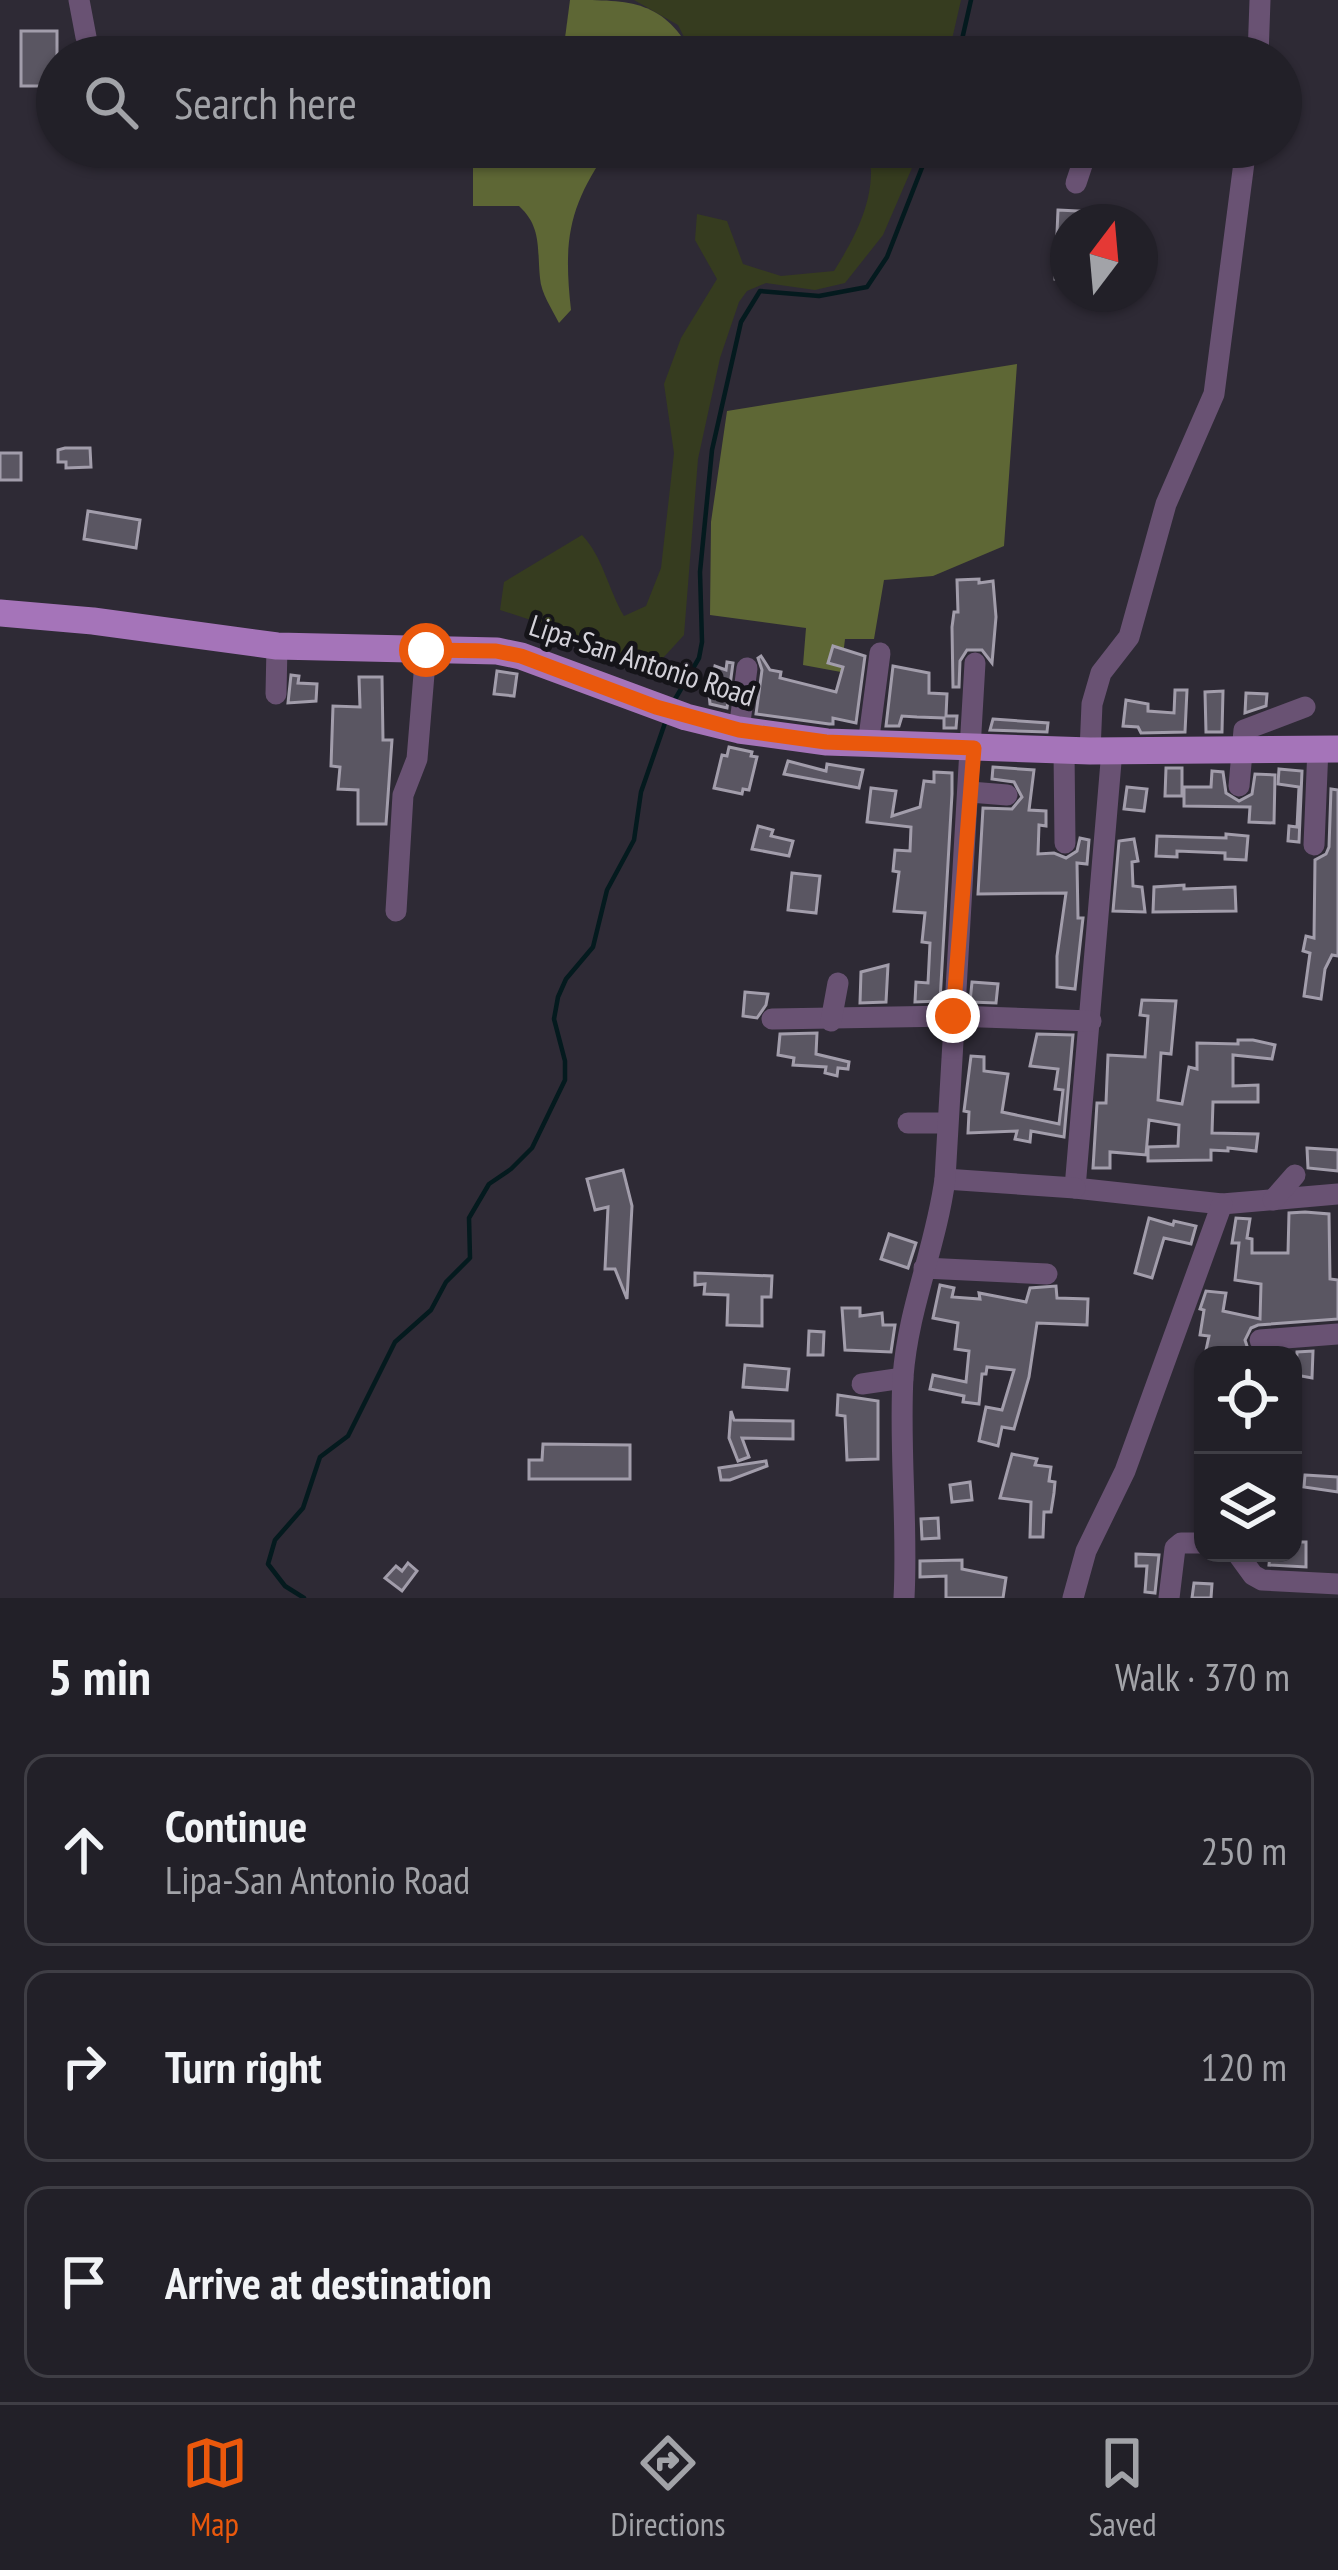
<!DOCTYPE html>
<html lang="en">
<head>
<meta charset="utf-8">
<style>
	body { margin:0; font-family:"PT Sans Narrow",sans-serif; background:#2a2830; color:#f1f3f6 }
	.controls { position:absolute; right:36px; bottom:36px; display:grid; overflow:hidden; border-radius:24px; box-shadow:0 3px 9px #0004 }
	.controls button { width:108px; height:108px; display:grid; place-items:center; padding:0; border:0; border-bottom:3px solid #3f3e45; background:#222028; color:#f1f3f6; font:60px sans-serif }
	.compass { position:absolute; left:1050px; top:204px; width:108px; height:108px; border-radius:50%; background:#222028; box-shadow:0 3px 9px #0004; rotate:16deg }
	.stop { position:absolute; width:36px; height:36px; margin:-27px; border:9px solid #ea580c; border-radius:50%; background:#fff }
	.stop.end { background:#ea580c; border-color:#fff; box-shadow:0 3px 12px #0008 }
	.list { margin:0; padding:0; list-style:none }
	h2 { display:flex; justify-content:space-between; align-items:center; height:156px; margin:0; padding:0 48px; font-size:51px }
	h2 small { font-size:39px; font-weight:400; color:#a2a3a8 }
	.list li { display:grid; grid-template-columns:78px 1fr auto; gap:36px; align-items:center; box-sizing:border-box; height:192px; margin:0 24px 24px; padding:0 24px; border:3px solid #3f3e45; border-radius:24px }
	.list b { display:block; font-size:45px; white-space:nowrap }
	.list p { margin:0; font-size:39px; white-space:nowrap; color:#a2a3a8 }
	.list em { font-size:39px; font-style:normal; color:#a2a3a8 }
	.icon { flex:none; width:66px; height:66px; fill:none; stroke:currentColor; stroke-width:2; stroke-linecap:round; stroke-linejoin:round }
	.map { position:relative; flex:none; width:1338px; height:1598px; overflow:hidden }
	.search { position:absolute; background:#222028; box-shadow:0 3px 9px #0004; left:36px; right:36px; top:36px; height:132px; display:flex; align-items:center; gap:30px; box-sizing:border-box; padding:0 42px; border-radius:66px; color:#a2a3a8; font-size:45px }
	.sheet { height:804px; background:#222028 }
	nav { display:flex; justify-content:space-around; align-items:center; box-sizing:border-box; height:168px; border-top:3px solid #3f3e45; background:#222028; font-size:33px; color:#a2a3a8 }
	nav a { display:grid; justify-items:center; gap:6px }
	nav .on { color:#ea580c }
	.map>svg:first-child { display:block }
	.green { fill:#363c1f }
	.forest { fill:#5e6735 }
	.lines { fill:none; stroke-linecap:round; stroke-linejoin:round }
	.stream { stroke:#041a1e; stroke-width:4.5 }
	.building { fill:#5a5662; stroke:#a29dab; stroke-width:3 }
	.minor { stroke:#695273; stroke-width:21 }
	.major { stroke:#a574b9; stroke-width:27 }
	.route { stroke:#ea580c; stroke-width:15 }
	.labels { text-anchor:middle; stroke-width:10; stroke-linejoin:round; paint-order:stroke }
	.street-label { font-size:30px; fill:#d3d1d9; stroke:#151419 }
</style>
</head>
<body>
<div class="map">
<svg width="1338" height="1598" viewBox="0 0 1338 1598">
	<rect width="100%" height="100%" fill="#2e2a35"/>
	<!-- green -->
	<g class="green">
		<polygon points="634,0 961,0 948,57 694,57 678,25"/>
		<path d="M851,147h70l-38,88 -38,48 -30,7 -49,-7 -19,8 -8,11 -19,56 -22,101 -14,176 -21,23 -29,2 -23,-6 -53,-25 -58,-19 4,-28 78,-47c21,22 26,54 42,81l22,-10 15,-38 13,-115 -10,-69 17,-46 36,-59 -22,-39 2,-26 30,7 16,43 38,12 53,-5c19,-30 38,-65 37,-102z"/>
	</g>
	<!-- forest -->
	<g class="forest">
		<path d="M570,0c62,0 94,0 124,57h-122l-7,-19z"/>
		<path d="M558,147h52c-41,58 -47,92 -39,163l-12,13c-7,-14 -18,-30 -19,-45 -3,-29 2,-51 -21,-72h-46v-43c27,-1 69,12 85,-16z"/>
		<polygon points="1017,364 1004,546 933,576 884,580 874,639 845,639 841,672 803,665 806,628 710,615 711,522 727,411"/>
	</g>
	<g class="lines">
		<!-- stream -->
		<g class="stream">
			<polyline points="958,57 971,0"/>
			<polyline points="674,701 699,658 702,642 700,572 712,450 741,322 760,291 819,296 867,287 887,257 930,147"/>
			<polyline points="304,1598 285,1586 268,1564 275,1540 303,1508 320,1457 348,1436 395,1342 431,1310 446,1282 470,1258 469,1218 489,1184 511,1169 532,1148 565,1080 565,1061 554,1019 558,997 566,979 593,947 607,890 634,840 641,792 665,723"/>
		</g>
	</g>
	<!-- building -->
	<g class="building">
		<polygon points="21,31 57,31 57,81 46,86 21,86"/>
		<polygon points="1058,210 1097,212 1097,222 1068,222 1068,280 1055,279"/>
		<polygon points="65,448 90,448 91,467 66,468 66,462 58,462 58,450"/>
		<rect x="0" y="453" width="21" height="27"/>
		<polygon points="88,511 140,520 136,548 84,539"/>
		<polygon points="979,579 979,583 993,581 996,617 992,663 982,650 967,650 960,661 959,687 953,687 952,627 954,612 958,612 957,580"/>
		<polygon points="833,646 865,656 856,723 833,718 833,724 829,724 756,714 762,670 758,658 761,656 770,670 781,672 780,678 836,692 843,667 828,663"/>
		<polygon points="727,662 733,663 727,708 710,704 709,694 715,666 726,670"/>
		<polygon points="893,666 929,673 929,693 947,694 946,716 957,716 956,728 944,728 944,718 917,717 902,716 899,726 886,726"/>
		<polygon points="497,671 517,674 514,696 494,694"/>
		<polygon points="291,675 299,676 298,683 317,684 316,701 288,703"/>
		<polygon points="359,677 382,677 383,740 392,740 386,824 358,824 358,790 338,789 340,767 331,766 333,706 360,707"/>
		<polygon points="1175,690 1187,690 1185,732 1141,733 1138,727 1123,726 1126,700 1148,704 1148,711 1174,713"/>
		<polygon points="1223,691 1222,732 1206,732 1205,692"/>
		<polygon points="1246,693 1267,694 1266,706 1245,713"/>
		<polygon points="993,719 1048,723 1047,732 990,730"/>
		<polygon points="729,747 752,752 751,756 757,757 749,790 743,789 742,794 714,788 722,755 727,756"/>
		<polygon points="788,761 826,771 827,764 863,770 859,788 784,774"/>
		<polygon points="993,767 1034,770 1029,810 1046,811 1046,826 1039,825 1038,854 1054,853 1066,858 1077,851 1080,838 1089,840 1087,864 1077,863 1078,918 1083,918 1075,989 1057,987 1057,956 1066,893 978,894 983,808 1012,809 1022,797 1014,782 992,779"/>
		<polygon points="1166,768 1182,768 1182,796 1165,796"/>
		<polygon points="1279,769 1302,771 1299,842 1288,841 1289,826 1297,827 1299,787 1278,784"/>
		<polygon points="1212,771 1223,772 1226,793 1239,801 1252,794 1255,774 1275,775 1274,823 1249,822 1250,807 1184,806 1184,787 1211,787"/>
		<polygon points="934,772 952,773 952,794 940,1001 915,1002 916,982 928,983 930,943 922,942 925,913 894,911 899,872 893,871 895,850 910,851 911,827 867,822 871,788 896,791 892,816 920,807 924,781 934,782"/>
		<polygon points="1127,787 1147,789 1144,811 1124,809"/>
		<polygon points="1331,789 1338,790 1338,956 1332,955 1325,969 1321,999 1304,996 1310,953 1303,951 1306,936 1314,938 1315,860 1326,854 1329,847"/>
		<polygon points="758,826 773,830 771,836 793,841 789,856 752,849"/>
		<polygon points="1226,834 1248,836 1246,860 1225,859 1225,853 1177,851 1177,857 1156,856 1157,836 1226,838"/>
		<polygon points="1134,839 1138,861 1132,862 1133,886 1142,887 1145,912 1113,911 1119,841"/>
		<polygon points="792,873 820,876 816,913 788,910"/>
		<polygon points="1184,885 1184,889 1235,887 1236,911 1153,912 1154,887"/>
		<polygon points="888,965 886,1002 860,1003 861,972"/>
		<polygon points="972,982 998,984 996,1003 970,1002"/>
		<polygon points="745,992 768,994 766,1005 757,1018 743,1016"/>
		<polygon points="1142,1000 1176,1001 1171,1054 1161,1053 1158,1100 1182,1104 1189,1067 1197,1069 1197,1043 1238,1044 1238,1040 1253,1040 1275,1045 1272,1059 1233,1055 1233,1086 1258,1085 1258,1102 1213,1102 1212,1133 1258,1134 1256,1151 1228,1148 1228,1151 1211,1150 1211,1160 1148,1161 1148,1147 1178,1146 1179,1125 1149,1120 1146,1155 1110,1152 1110,1168 1093,1168 1097,1103 1106,1103 1108,1055 1145,1057 1148,1016 1140,1015"/>
		<polygon points="817,1033 816,1054 849,1062 848,1069 838,1068 837,1076 825,1073 826,1067 793,1065 794,1058 778,1055 780,1034"/>
		<polygon points="1037,1034 1073,1035 1064,1137 1031,1131 1030,1142 1015,1139 1017,1131 968,1133 969,1112 964,1111 971,1056 984,1057 984,1071 1008,1074 1002,1112 1059,1124 1063,1090 1055,1089 1058,1069 1030,1066"/>
		<polygon points="1307,1148 1338,1150 1338,1171 1308,1168"/>
		<polygon points="623,1170 632,1206 627,1299 615,1269 605,1269 608,1207 595,1210 587,1179"/>
		<polygon points="1305,1212 1329,1214 1330,1279 1338,1280 1338,1319 1258,1325 1251,1328 1245,1340 1248,1349 1258,1355 1205,1355 1209,1336 1200,1335 1204,1310 1200,1309 1206,1291 1226,1293 1223,1311 1260,1319 1261,1284 1235,1280 1239,1243 1232,1243 1236,1218 1250,1219 1247,1238 1252,1239 1252,1253 1288,1253 1289,1213"/>
		<polygon points="1149,1218 1173,1225 1174,1221 1196,1226 1191,1244 1164,1238 1152,1278 1135,1273"/>
		<polygon points="889,1234 916,1243 908,1268 881,1259"/>
		<polygon points="695,1273 772,1276 771,1297 762,1297 762,1326 727,1325 728,1295 704,1294 705,1284 695,1285"/>
		<polygon points="940,1285 954,1288 952,1297 980,1299 979,1293 1026,1302 1030,1288 1056,1286 1057,1298 1088,1299 1087,1325 1037,1323 1029,1377 1014,1429 1002,1427 998,1446 979,1441 986,1407 1002,1410 1014,1370 987,1367 986,1374 982,1374 979,1404 963,1402 964,1396 930,1389 933,1375 966,1382 969,1351 955,1349 958,1323 933,1318"/>
		<polygon points="842,1308 860,1308 860,1316 882,1313 883,1325 895,1325 891,1352 845,1350"/>
		<polygon points="809,1331 824,1332 823,1355 808,1355"/>
		<polygon points="1313,1351 1312,1378 1296,1375 1297,1352"/>
		<polygon points="745,1365 789,1369 787,1390 743,1387"/>
		<polygon points="838,1395 878,1401 878,1459 847,1460 845,1416 837,1415"/>
		<polygon points="731,1411 734,1420 793,1421 793,1439 742,1438 749,1457 738,1461 729,1438"/>
		<polygon points="543,1444 630,1445 630,1479 529,1479 529,1460 542,1460"/>
		<polygon points="1012,1454 1037,1459 1035,1465 1051,1467 1049,1481 1055,1482 1054,1493 1051,1512 1044,1512 1043,1537 1030,1537 1031,1502 1000,1498"/>
		<polygon points="766,1461 767,1466 730,1480 721,1480 719,1468"/>
		<polygon points="1305,1475 1338,1477 1338,1492 1304,1487"/>
		<polygon points="970,1482 972,1500 952,1502 950,1485"/>
		<polygon points="938,1518 939,1538 922,1539 921,1519"/>
		<polygon points="1293,1542 1306,1542 1306,1567 1269,1565 1270,1553 1293,1553"/>
		<polygon points="1136,1554 1159,1555 1155,1593 1145,1592 1147,1566 1136,1566"/>
		<polygon points="962,1560 962,1569 1006,1578 1003,1598 946,1598 946,1576 920,1577 920,1561"/>
		<polygon points="408,1563 417,1571 402,1591 385,1578 396,1566 402,1571"/>
		<polygon points="1194,1583 1212,1584 1211,1598 1192,1598"/>
	</g>
	<g class="lines">
		<!-- minor -->
		<g class="minor">
			<polyline points="79,0 86,37"/>
			<polyline points="1258,57 1260,0"/>
			<polyline points="1076,183 1088,147"/>
			<polyline points="276,694 277,646"/>
			<polyline points="739,730 747,668"/>
			<polyline points="868,745 880,653"/>
			<polyline points="1064,750 1065,843"/>
			<polyline points="1112,750 1075,1188 1222,1204 1338,1194"/>
			<polyline points="1090,751 1092,704 1101,673 1129,637 1166,504 1214,394 1246,147"/>
			<polyline points="1239,786 1244,730 1305,707"/>
			<polyline points="970,792 1007,795"/>
			<polyline points="1314,845 1318,747"/>
			<polyline points="396,911 403,795 417,759 426,650"/>
			<polyline points="772,1019 953,1016 1091,1021"/>
			<polyline points="831,1021 838,983"/>
			<polyline points="908,1123 947,1123"/>
			<polyline points="945,1179 1075,1188"/>
			<polyline points="1273,1200 1295,1175"/>
			<polyline points="924,1268 1047,1274"/>
			<polyline points="1260,1340 1338,1334"/>
			<polyline points="862,1384 903,1378"/>
			<polyline points="1237,1553 1253,1575 1262,1580 1338,1584"/>
			<path d="M904,1598c4,-74 -5,-148 -1,-221 5,-69 33,-130 42,-198l30,-516"/>
			<polyline points="1073,1598 1086,1551 1125,1471 1222,1204"/>
			<polyline points="1169,1598 1175,1548 1181,1543 1203,1543"/>
		</g>
		<!-- major -->
		<polyline class="major" points="0,613 93,621 277,646 497,651 521,656 686,717 739,730 827,742 1090,751 1338,749"/>
	</g>
	<g class="lines">
		<!-- route -->
		<polyline class="route" points="426,650 496,651 521,656 656,707 739,730 826,742 974,748 953,1016"/>
	</g>
	<g class="labels">
		<!-- street labels -->
		<g class="street-label">
			<text transform="translate(642 661) rotate(18)" y="10">Lipa-San Antonio Road</text>
		</g>
	</g>
</svg>
<div class="controls">
<button><svg class="icon" aria-label="locate" viewBox="0 0 24 24"><circle cx="12" cy="12" r="6"/><path d="M12 2v4M12 18v4M2 12h4M18 12h4"/></svg></button>
<button><svg class="icon" aria-label="layers" viewBox="0 0 24 24"><path d="M12 4l9 5-9 5-9-5zM3 14l9 5 9-5"/></svg></button>
</div>
<svg class="compass" viewBox="-18 -18 36 36"><path d="M0-13l5 13h-10z" fill="#e53935"/><path d="M0 13l5-13h-10z" fill="#a2a3a8"/></svg>
<div class="stop" style="left:426px;top:650px"></div>
<div class="stop end" style="left:953px;top:1016px"></div>
<div class="search"><svg class="icon" aria-label="search" viewBox="0 0 24 24"><circle cx="10" cy="10" r="6"/><path d="M15 15l6 6"/></svg>Search here</div>
</div>
<section class="sheet">
<h2>5 min<small>Walk · 370 m</small></h2>
<ul class="list">
<li><svg class="icon" aria-label="ahead" viewBox="0 0 24 24"><path d="M12 20V5M6 11l6-6 6 6"/></svg><div><b>Continue</b><p>Lipa-San Antonio Road</p></div><em>250 m</em></li>
<li><svg class="icon" aria-label="right" viewBox="0 0 24 24"><path d="M7 20v-9h11M14 6l5 5-5 5"/></svg><div><b>Turn right</b></div><em>120 m</em></li>
<li><svg class="icon" aria-label="arrive" viewBox="0 0 24 24"><path d="M6 21V4h12l-3 4 3 4H6"/></svg><div><b>Arrive at destination</b></div></li>
</ul>
</section>
<nav>
<a class="on"><svg class="icon" aria-label="map" viewBox="0 0 24 24"><path d="M3 6l6-2 6 2 6-2v14l-6 2-6-2-6 2zM9 4v14M15 6v14"/></svg>Map</a>
<a><svg class="icon" aria-label="directions" viewBox="0 0 24 24"><path d="M12 3l9 9-9 9-9-9zM9 14v-3h6M13 9l2 2-2 2"/></svg>Directions</a>
<a><svg class="icon" aria-label="saved" viewBox="0 0 24 24"><path d="M7 4h10v16l-5-4-5 4z"/></svg>Saved</a>
</nav>
</body>
</html>
